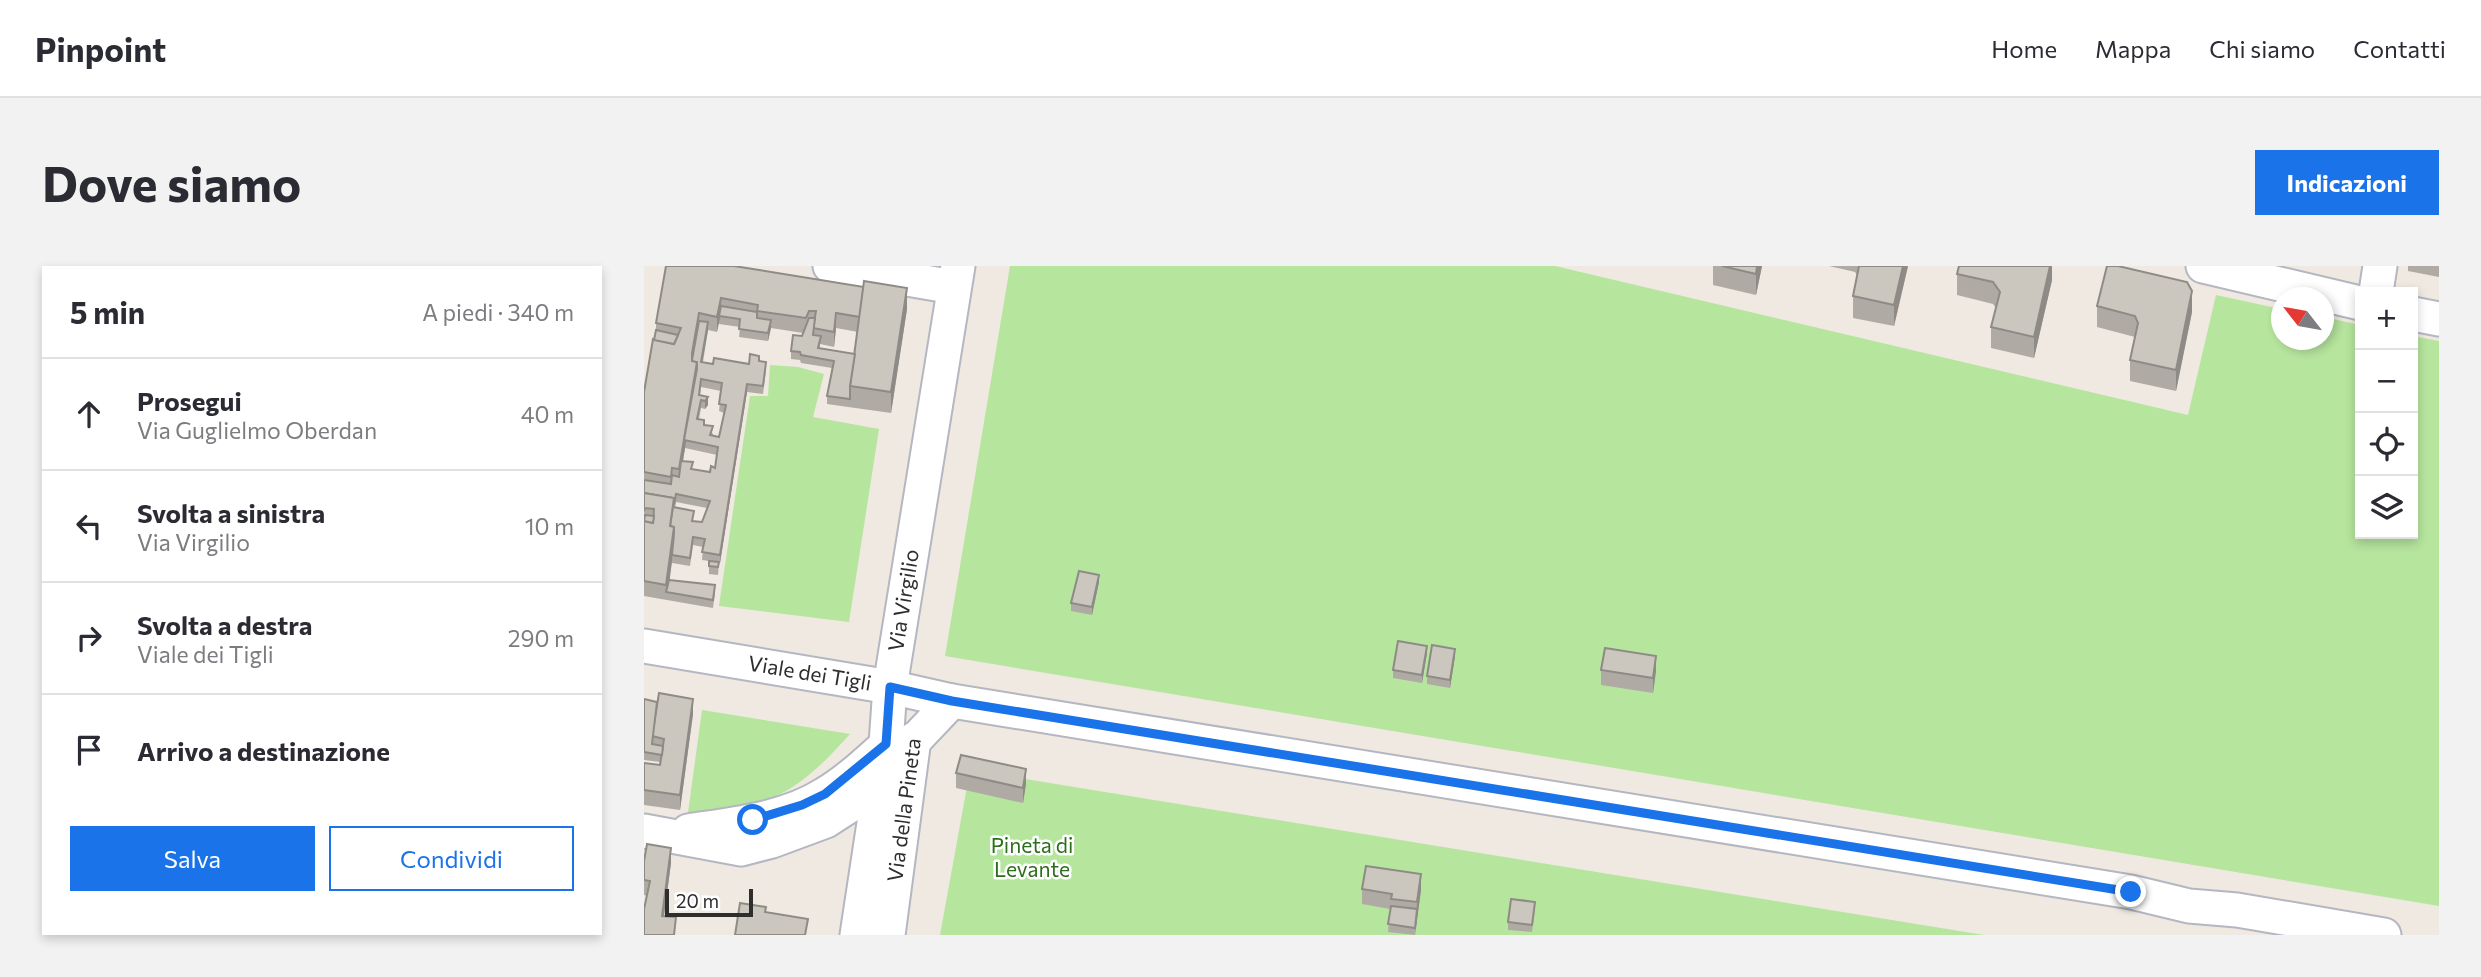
<!DOCTYPE html>
<html lang="it">
<head>
<meta charset="utf-8">
<style>
	body { margin:0; font-family:Commissioner,sans-serif; background:#f2f2f3; color:#2b2b33 }
	.controls { position:absolute; right:21px; top:21px; display:grid; overflow:hidden; border-radius:0px; box-shadow:0 4px 10px #0003 }
	.controls button { width:63px; height:63px; display:grid; place-items:center; padding:0; border:0; border-bottom:2px solid #e1e1e2; background:#fff; color:#2b2b33; font:35px sans-serif }
	.compass { position:absolute; left:1627px; top:21px; width:63px; height:63px; border-radius:50%; background:#fff; box-shadow:0 4px 10px #0003; rotate:301deg }
	.scale { position:absolute; left:21px; bottom:18px; width:88px; box-sizing:border-box; padding-left:7px; border:4px solid #2e2e2e; border-top:0; font-size:19px; line-height:24px; white-space:nowrap; color:#2e2e2e; -webkit-text-stroke:5px #fff; paint-order:stroke }
	.stop { position:absolute; width:21px; height:21px; margin:-16px; border:5px solid #1a73e8; border-radius:50%; background:#fff }
	.stop.end { background:#1a73e8; border-color:#fff; box-shadow:0 2px 7px #0008 }
	.list { margin:0; padding:0; list-style:none }
	h2 { display:flex; justify-content:space-between; align-items:center; height:91px; margin:0; padding:0 28px; font-size:30px }
	h2 small { font-size:23px; font-weight:400; color:#7c7c81 }
	.list li { display:grid; grid-template-columns:46px 1fr auto; gap:21px; align-items:center; box-sizing:border-box; height:112px; padding:0 28px; border-top:2px solid #e1e1e2 }
	.list b { display:block; font-size:26px; white-space:nowrap }
	.list p { margin:0; font-size:23px; white-space:nowrap; color:#7c7c81 }
	.list em { font-size:23px; font-style:normal; color:#7c7c81 }
	.actions { display:flex; gap:14px; padding:21px 28px }
	.actions a { flex:1; padding:16px 0; border:2px solid #1a73e8; border-radius:0px; text-align:center; font-size:24px; color:#1a73e8 }
	.actions .main { background:#1a73e8; color:#fff }
	.icon { flex:none; width:38px; height:38px; fill:none; stroke:currentColor; stroke-width:2; stroke-linecap:round; stroke-linejoin:round }
	.map { position:relative; flex:none; width:1795px; height:669px; overflow:hidden; border-radius:0px }
	header { display:flex; align-items:center; gap:42px; box-sizing:border-box; height:98px; padding:0 35px; background:#fff; border-bottom:2px solid #e1e1e2 }
	header strong { font-size:33px }
	nav { display:flex; gap:38px; margin-inline-start:auto; font-size:24px }
	.intro { display:flex; align-items:center; justify-content:space-between; box-sizing:border-box; height:168px; padding:0 42px }
	h1 { margin:0; font-size:49px }
	.button { padding:18px 32px; border-radius:0px; background:#1a73e8; color:#fff; font-size:24px; font-weight:700 }
	main { display:flex; gap:42px; padding:0 42px }
	aside { flex:1; background:#fff; border-radius:0px; box-shadow:0 4px 10px #0003 }
	.map>svg:first-child { display:block }
	.green { fill:#b6e59e }
	.lines { fill:none; stroke-linecap:round; stroke-linejoin:round }
	.minor-casing { stroke:#b4b7c1; stroke-width:37 }
	.minor { stroke:#fff; stroke-width:33 }
	.wall { fill:#afaba4; fill-rule:evenodd }
	.shaded-wall { fill:#8e8b86 }
	.building { fill:#cbc7bf; stroke:#8e8b86; stroke-width:2; fill-rule:evenodd }
	.route { stroke:#1a73e8; stroke-width:9 }
	.labels { text-anchor:middle; stroke-width:5; stroke-linejoin:round; paint-order:stroke }
	.street-label { font-size:21px; fill:#2e2e2e; stroke:#fff }
	.park-label { font-size:21px; fill:#2c6e1b; stroke:#fff }
</style>
</head>
<body>
<header>
<strong>Pinpoint</strong>
<nav><a>Home</a><a>Mappa</a><a>Chi siamo</a><a>Contatti</a></nav>
</header>
<div class="intro"><h1>Dove siamo</h1><a class="button">Indicazioni</a></div>
<main>
<aside>
<h2>5 min<small>A piedi · 340 m</small></h2>
<ul class="list">
<li><svg class="icon" aria-label="ahead" viewBox="0 0 24 24"><path d="M12 20V5M6 11l6-6 6 6"/></svg><div><b>Prosegui</b><p>Via Guglielmo Oberdan</p></div><em>40 m</em></li>
<li><svg class="icon" aria-label="left" viewBox="0 0 24 24"><path d="M17 20v-9H6M10 6l-5 5 5 5"/></svg><div><b>Svolta a sinistra</b><p>Via Virgilio</p></div><em>10 m</em></li>
<li><svg class="icon" aria-label="right" viewBox="0 0 24 24"><path d="M7 20v-9h11M14 6l5 5-5 5"/></svg><div><b>Svolta a destra</b><p>Viale dei Tigli</p></div><em>290 m</em></li>
<li><svg class="icon" aria-label="arrive" viewBox="0 0 24 24"><path d="M6 21V4h12l-3 4 3 4H6"/></svg><div><b>Arrivo a destinazione</b></div></li>
</ul>
<div class="actions"><a class="main">Salva</a><a>Condividi</a></div>
</aside>
<div class="map">
<svg width="1795" height="669" viewBox="0 0 1795 669">
	<rect width="100%" height="100%" fill="#efe9e1"/>
	<!-- green -->
	<g class="green">
		<polygon points="366,0 911,0 1544,149 1572,29 1637,43 1638,74 1680,74 1680,51 1716,59 1716,268 1769,268 1769,70 1795,75 1795,640 301,390"/>
		<polygon points="126,99 154,101 180,108 169,151 235,163 205,356 75,340 106,130 124,130"/>
		<path d="M58,444l148,24c-24,27 -53,57 -89,68 -24,8 -49,12 -74,18z"/>
		<polygon points="326,504 1340,669 296,669"/>
	</g>
	<g class="lines">
		<!-- minor casing -->
		<g class="minor-casing">
			<g id="minor">
				<polyline points="186,0 310,21"/>
				<polyline points="1559,0 1716,37"/>
				<polyline points="1732,26 1736,0"/>
				<polyline points="1769,48 1795,53"/>
				<path id="s1" d="M0,380l246,41 62,14 1179,191 58,14 48,4 147,25"/>
				<polyline points="0,565 97,583 128,575 182,555 213,535 308,435"/>
				<path d="M44,565c45,-7 98,-12 137,-37 22,-13 41,-31 60,-48"/>
				<path id="s2" d="M213,669l29,-191 4,-57 68,-421"/>
				<path id="s3" d="M244,669l26,-196"/>
			</g>
		</g>
		<!-- minor -->
		<use href="#minor" class="minor"/>
	</g>
	<!-- wall -->
	<g class="wall">
		<path d="M22,0l241,43 -16,104 -64,-9v-8l5,-28 -31,-5 -1,-3 -9,-1v-8l11,-15 1,-3 -32,-5 -3,13 -29,-4 1,-10 -21,-3v-4l-2,12 -9,-2 -5,32 10,2h36l10,-3 7,9 -3,24 -16,-2 -27,171h-1l-1,12 -9,-1v-13l-7,-1 1,-13 -10,-2 -3,21 -18,-3v-2l-3,19 46,13 -2,15 -69,-12v-204l12,-62v-7zM192,62l22,4 -3,22 -35,-6v-4l14,3zM57,121l20,4 -2,20 5,2 -5,24 -6,-2v-1l-14,-15 2,-11 4,1 3,-4v-8l-8,-2zM41,182l32,7 -2,13 -5,4 -17,-2 -10,-9zM32,236l31,6 -5,14 -9,-1 -18,-13z"/>
		<polygon points="1069,0 1118,0 1112,29 1069,19"/>
		<polygon points="1185,0 1264,0 1250,60 1209,52 1209,30 1213,9 1211,6"/>
		<polygon points="1408,0 1408,14 1390,92 1347,82 1347,61 1352,42 1349,38 1313,29 1313,8"/>
		<polygon points="1764,0 1795,0 1795,11 1764,5"/>
		<polygon points="1453,40 1548,46 1532,125 1486,115 1486,94 1491,71 1453,61"/>
		<polygon points="455,316 448,349 427,345 427,337"/>
		<polygon points="783,387 778,417 749,412 749,404"/>
		<polygon points="811,390 806,422 783,418 783,410"/>
		<polygon points="957,404 1012,405 1009,427 957,419"/>
		<polygon points="0,433 49,448 36,544 0,539 0,497 16,499 16,496 0,494"/>
		<polygon points="312,507 382,518 379,537 312,522"/>
		<polygon points="0,595 27,597 20,650 3,630 0,629"/>
		<polygon points="718,623 777,624 771,669 744,666 746,643 718,638"/>
		<polygon points="891,644 888,666 864,664 864,656"/>
	</g>
	<!-- shaded-wall -->
	<g class="shaded-wall">
		<polygon points="1113,0 1118,0 1112,29 1112,8"/>
		<polygon points="1259,0 1264,0 1250,60 1250,39"/>
		<polygon points="1406,0 1408,0 1408,14 1390,92 1390,71"/>
		<polygon points="263,22 263,43 247,147 247,126"/>
		<polygon points="1548,25 1548,46 1532,125 1532,104"/>
		<polygon points="77,32 77,47 73,66 73,51"/>
		<polygon points="192,47 192,62 190,81 190,66"/>
		<polygon points="127,54 127,62 124,75 124,67"/>
		<polygon points="64,56 64,64 57,103 57,96"/>
		<polygon points="53,96 53,111 35,218 35,203"/>
		<polygon points="103,118 103,126 76,297 76,289"/>
		<polygon points="64,131 64,139 61,143 61,135"/>
		<polygon points="30,261 28,295 24,327 22,326 22,319"/>
		<polygon points="455,309 455,316 448,349 448,341"/>
		<polygon points="783,380 783,387 778,417 778,409"/>
		<polygon points="811,383 811,390 806,422 806,414"/>
		<polygon points="1012,390 1012,405 1009,427 1009,412"/>
		<polygon points="49,433 49,448 36,544 36,529"/>
		<polygon points="382,503 382,518 379,537 379,522"/>
		<polygon points="27,582 27,597 18,665 18,650"/>
		<polygon points="777,608 777,624 771,669 773,636"/>
	</g>
	<!-- building -->
	<g class="building">
		<polygon points="22,0 90,0 220,21 216,51 192,47 190,66 169,62 172,45 165,45 162,52 113,45 114,39 77,32 73,51 55,47 48,87 48,95 53,96 35,203 28,202 27,211 0,206 0,126 9,73 30,78 37,62 12,57"/>
		<polygon points="1078,0 1113,0 1112,8"/>
		<polygon points="1215,0 1259,0 1250,39 1209,30"/>
		<polygon points="1315,0 1406,0 1390,71 1347,61 1356,26 1349,16 1313,8"/>
		<polygon points="1463,0 1474,0 1543,16 1548,25 1532,104 1486,94 1494,57 1491,50 1453,40"/>
		<polygon points="220,15 263,22 247,126 206,120"/>
		<polygon points="77,40 113,46 113,52 127,54 124,67 95,63 96,53 75,50"/>
		<polygon points="165,52 171,52 169,69 177,70 174,82 211,88 206,120 206,133 183,130 190,95 157,89 156,86 147,85 149,69 158,70"/>
		<path d="M55,55l9,1 -7,40 12,2 1,-6 35,6 1,-10 9,2v5l7,1 -3,24 -16,-2 -27,171 -18,-3 3,-13 -12,-2 -3,21 -18,-3 2,-21v-7l-4,-1 3,-19 21,4 -2,10 10,1 8,-21 -34,-7 -2,11v-7l-30,-5v-13l27,4 1,-9 7,2 2,-16 12,1 -2,7 19,3 1,-6 4,2 3,-21 -34,-7 13,-71v-7l-5,-1v-1zM57,113l21,4 -3,21 7,1 -7,32 -9,-2 3,-9 -9,-1v-5l-7,-1 4,-19 4,1 3,-4 -9,-2z"/>
		<polygon points="12,64 34,69 30,78 10,74"/>
		<polygon points="0,227 30,232 26,260 30,261 22,319 0,315 0,255 9,257 10,243 1,242 0,245"/>
		<polygon points="1,249 10,250 9,257 0,255"/>
		<polygon points="65,295 75,296 74,301 65,300"/>
		<polygon points="435,305 455,309 448,341 427,337"/>
		<polygon points="25,314 71,319 69,334 22,326"/>
		<polygon points="754,375 783,380 778,409 749,404"/>
		<polygon points="788,379 811,383 806,414 783,410"/>
		<polygon points="961,382 1012,390 1009,412 957,404"/>
		<polygon points="15,427 49,433 36,529 0,524 0,497 16,499 20,473 8,470"/>
		<polygon points="0,433 13,436 8,478 19,480 18,489 0,486"/>
		<polygon points="317,489 382,503 379,522 312,507"/>
		<polygon points="3,578 27,582 18,650 32,651 30,669 0,669 0,643 6,615 0,614 0,595"/>
		<polygon points="722,600 777,608 773,636 747,633 748,628 718,623"/>
		<polygon points="867,633 891,636 888,659 864,656"/>
		<polygon points="96,637 122,641 121,646 164,653 161,669 91,669"/>
		<polygon points="747,640 773,643 771,662 744,658"/>
	</g>
	<g class="lines">
		<!-- route -->
		<polyline class="route" points="109,554 158,539 181,528 242,478 246,421 308,435 1487,626"/>
	</g>
	<g class="labels">
		<!-- street labels -->
		<g class="street-label">
			<text dy="7" stroke="none"><textPath href="#s2" startOffset="338">Via Virgilio</textPath></text>
			<text dy="7" stroke="none"><textPath href="#s1" startOffset="168">Viale dei Tigli</textPath></text>
			<text dy="7" stroke="none"><textPath href="#s3" startOffset="126">Via della Pineta</textPath></text>
		</g>
		<!-- park labels -->
		<g class="park-label">
			<text x="388" y="587">Pineta di<tspan x="388" dy="24">Levante</tspan></text>
		</g>
	</g>
</svg>
<div class="controls">
<button>+</button>
<button>−</button>
<button><svg class="icon" aria-label="locate" viewBox="0 0 24 24"><circle cx="12" cy="12" r="6"/><path d="M12 2v4M12 18v4M2 12h4M18 12h4"/></svg></button>
<button><svg class="icon" aria-label="layers" viewBox="0 0 24 24"><path d="M12 4l9 5-9 5-9-5zM3 14l9 5 9-5"/></svg></button>
</div>
<svg class="compass" viewBox="-18 -18 36 36"><path d="M0-13l5 13h-10z" fill="#e53935"/><path d="M0 13l5-13h-10z" fill="#7c7c81"/></svg>
<div class="scale">20 m</div>
<div class="stop" style="left:109px;top:554px"></div>
<div class="stop end" style="left:1487px;top:626px"></div>
</div>
</main>
</body>
</html>
